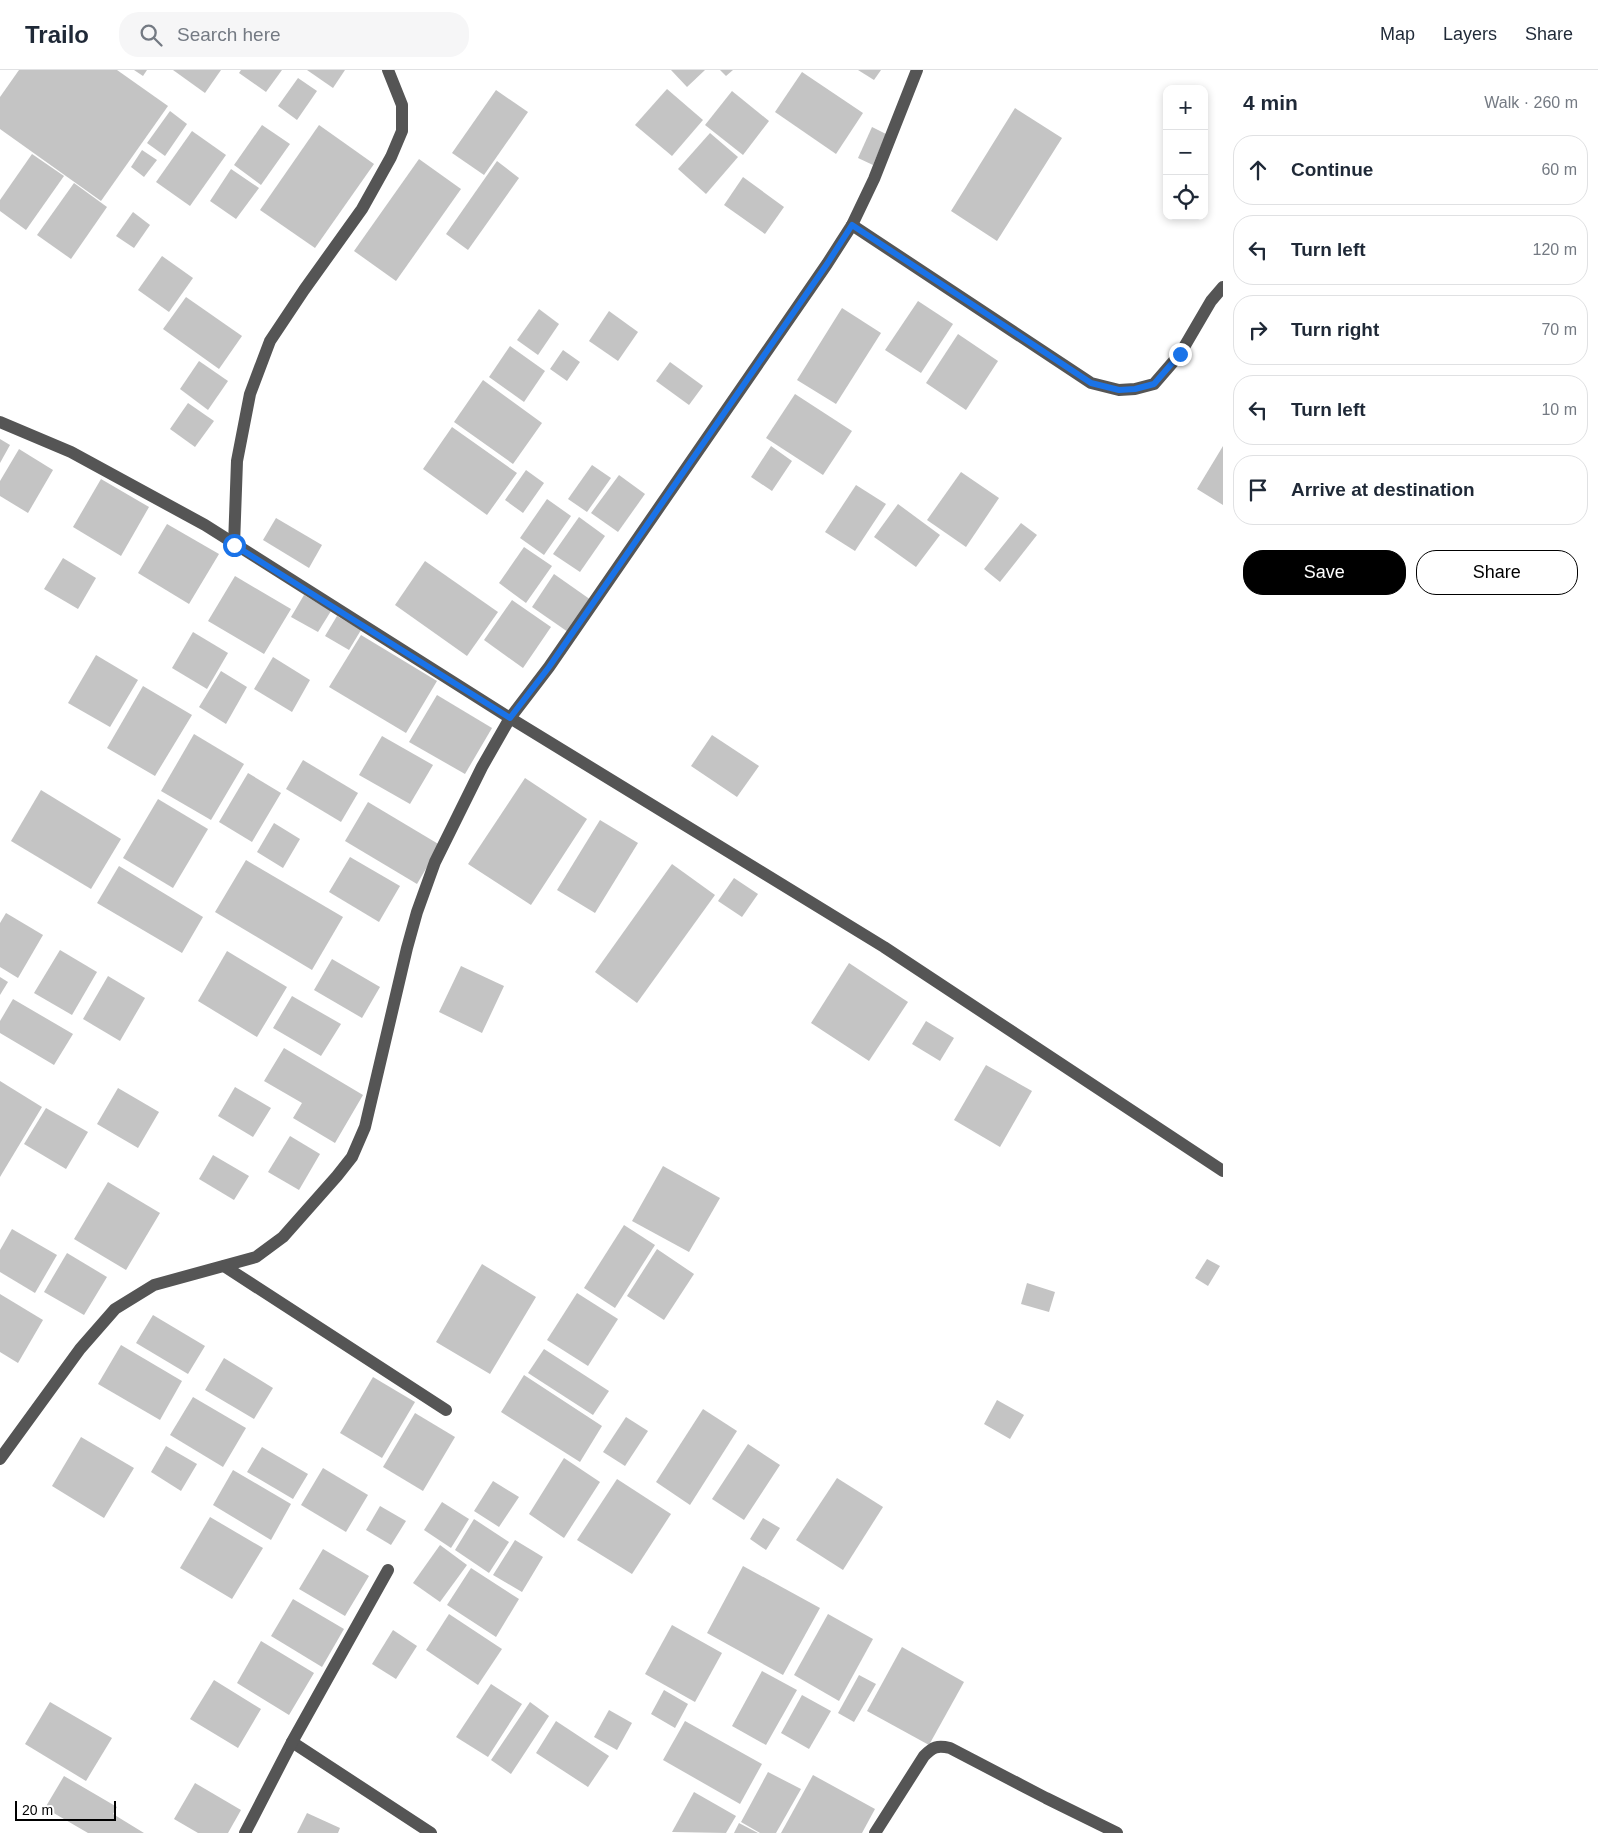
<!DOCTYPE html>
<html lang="en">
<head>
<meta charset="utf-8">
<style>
	body { margin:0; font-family:Helvetica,sans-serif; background:#f6f6f7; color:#1f2937 }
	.controls { position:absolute; right:15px; top:15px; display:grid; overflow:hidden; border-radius:10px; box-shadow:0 2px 8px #0003 }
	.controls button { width:45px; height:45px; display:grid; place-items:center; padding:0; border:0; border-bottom:1px solid #e0e1e3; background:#fff; color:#1f2937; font:25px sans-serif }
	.scale { position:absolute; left:15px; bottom:12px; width:101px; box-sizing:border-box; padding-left:5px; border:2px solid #000; border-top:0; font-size:14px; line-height:18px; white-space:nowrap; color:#000; -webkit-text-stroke:4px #fff; paint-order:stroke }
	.stop { position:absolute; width:15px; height:15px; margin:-11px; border:4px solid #1a73e8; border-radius:50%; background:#fff }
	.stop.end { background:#1a73e8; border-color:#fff; box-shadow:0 1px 5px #0008 }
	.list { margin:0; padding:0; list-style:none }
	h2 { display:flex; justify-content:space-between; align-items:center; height:65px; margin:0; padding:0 20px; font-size:21px }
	h2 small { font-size:16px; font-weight:400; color:#747a83 }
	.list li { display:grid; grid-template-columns:32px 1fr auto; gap:15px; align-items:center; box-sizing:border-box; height:70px; margin:0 10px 10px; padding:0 10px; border:1px solid #e0e1e3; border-radius:20px }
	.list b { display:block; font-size:19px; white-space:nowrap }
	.list em { font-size:16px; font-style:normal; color:#747a83 }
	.actions { display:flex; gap:10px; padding:15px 20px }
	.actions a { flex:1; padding:11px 0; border:1px solid #000; border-radius:20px; text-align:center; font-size:18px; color:#000 }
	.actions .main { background:#000; color:#fff }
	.icon { flex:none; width:28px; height:28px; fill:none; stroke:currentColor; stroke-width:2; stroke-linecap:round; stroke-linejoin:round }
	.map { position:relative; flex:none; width:1223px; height:1763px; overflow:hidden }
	header { display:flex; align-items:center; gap:30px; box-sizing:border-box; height:70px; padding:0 25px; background:#fff; border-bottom:1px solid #e0e1e3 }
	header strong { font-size:24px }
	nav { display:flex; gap:28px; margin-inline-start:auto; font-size:18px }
	.search { width:350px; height:45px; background:#f6f6f7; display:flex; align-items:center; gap:12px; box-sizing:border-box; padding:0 18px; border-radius:20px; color:#747a83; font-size:19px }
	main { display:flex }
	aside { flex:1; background:#fff }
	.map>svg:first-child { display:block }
	.building { fill:#c4c4c4 }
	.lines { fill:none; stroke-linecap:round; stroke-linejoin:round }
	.minor { stroke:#555; stroke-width:12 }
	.route { stroke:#1a73e8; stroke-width:6 }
</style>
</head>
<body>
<header>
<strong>Trailo</strong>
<div class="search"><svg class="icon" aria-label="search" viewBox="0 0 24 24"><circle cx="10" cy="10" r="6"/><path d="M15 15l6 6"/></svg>Search here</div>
<nav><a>Map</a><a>Layers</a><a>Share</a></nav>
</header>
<main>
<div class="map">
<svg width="1223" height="1763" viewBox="0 0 1223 1763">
	<rect width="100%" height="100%" fill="#fff"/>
	<!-- building -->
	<g class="building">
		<polygon points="19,0 117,0 168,36 101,131 0,59 0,27"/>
		<polygon points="134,0 147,0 143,6"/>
		<polygon points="173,0 221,0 205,23"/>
		<polygon points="241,0 282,0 266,22 239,3"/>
		<polygon points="307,0 345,0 333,18"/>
		<polygon points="671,0 705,0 687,17"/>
		<polygon points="720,0 733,0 726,6"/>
		<polygon points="858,0 881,0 874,10"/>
		<polygon points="802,2 863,43 836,84 775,42"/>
		<polygon points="298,8 317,21 297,50 278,36"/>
		<polygon points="667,19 703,50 672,86 635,55"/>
		<polygon points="496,20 528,42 484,105 452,83"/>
		<polygon points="732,21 769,51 743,85 705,55"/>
		<polygon points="1015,38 1062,68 997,171 951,141"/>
		<polygon points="170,41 187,54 165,86 147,73"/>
		<polygon points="262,55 290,74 261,115 234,95"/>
		<polygon points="319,55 374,94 315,178 260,140"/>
		<polygon points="872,57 886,64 873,95 858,88"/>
		<polygon points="192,61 226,85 190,136 156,112"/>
		<polygon points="710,63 738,87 706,124 678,99"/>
		<polygon points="142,80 157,90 144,107 131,97"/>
		<polygon points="32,84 64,106 26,160 0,141 0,130"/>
		<polygon points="419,89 461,119 396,211 354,181"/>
		<polygon points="497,91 519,108 468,180 446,164"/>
		<polygon points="231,99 259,118 236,149 210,131"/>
		<polygon points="743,107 784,137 765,164 724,135"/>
		<polygon points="74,113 107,137 71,189 37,165"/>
		<polygon points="133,142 150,155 134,178 116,166"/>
		<polygon points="162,186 193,208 169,242 138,220"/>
		<polygon points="186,227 242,266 219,299 163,259"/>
		<polygon points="918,231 953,254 921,303 885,280"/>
		<polygon points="842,238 881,263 836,334 797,310"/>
		<polygon points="539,239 559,254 538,285 517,270"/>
		<polygon points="609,241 638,262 618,291 589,271"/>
		<polygon points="958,264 998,291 966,340 926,313"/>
		<polygon points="510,276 545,301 524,332 489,307"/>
		<polygon points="563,280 580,292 567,311 550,299"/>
		<polygon points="199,291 228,311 208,340 180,319"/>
		<polygon points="670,292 703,316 689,335 656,311"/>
		<polygon points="483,310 542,353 513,394 454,352"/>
		<polygon points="795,324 852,361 823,405 766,368"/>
		<polygon points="188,333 214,351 195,377 170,359"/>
		<polygon points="452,357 517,403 487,445 423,399"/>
		<polygon points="0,369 10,375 0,393"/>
		<polygon points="771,376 792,391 772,421 751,407"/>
		<polygon points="1223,376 1223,435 1197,419"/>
		<polygon points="19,379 53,400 28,443 0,426 0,411"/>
		<polygon points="592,395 611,408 587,442 568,429"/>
		<polygon points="526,400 544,413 523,443 505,430"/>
		<polygon points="961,402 999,428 966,477 927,450"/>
		<polygon points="619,405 645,424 618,462 591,443"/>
		<polygon points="101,409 149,437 121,486 73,457"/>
		<polygon points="856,415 886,434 855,481 825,462"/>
		<polygon points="547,429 571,446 544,485 520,468"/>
		<polygon points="898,434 940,465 916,497 874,467"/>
		<polygon points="579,447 605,466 580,502 553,484"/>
		<polygon points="276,448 322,475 309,498 263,470"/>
		<polygon points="1021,453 1037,465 1000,512 984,499"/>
		<polygon points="167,454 219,484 189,534 138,503"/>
		<polygon points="524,477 552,496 526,533 499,513"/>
		<polygon points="63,488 96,508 78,539 44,519"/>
		<polygon points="425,491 498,542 467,586 395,535"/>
		<polygon points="554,504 591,530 568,562 532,537"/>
		<polygon points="235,506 291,539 264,584 208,551"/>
		<polygon points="304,525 331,541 318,562 291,547"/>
		<polygon points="512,530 551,557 523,598 484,570"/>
		<polygon points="337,546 361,560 349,580 325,566"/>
		<polygon points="193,562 228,583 207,619 172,598"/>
		<polygon points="361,565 437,611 406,663 329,617"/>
		<polygon points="96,585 138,610 110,657 68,633"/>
		<polygon points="273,587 310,610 292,642 254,619"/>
		<polygon points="221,601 247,617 226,654 199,637"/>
		<polygon points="143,616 192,645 155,706 107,678"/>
		<polygon points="437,625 492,658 465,704 409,672"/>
		<polygon points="194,664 244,694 211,750 161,721"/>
		<polygon points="712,665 759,696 737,727 691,696"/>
		<polygon points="382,666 433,695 410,734 359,705"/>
		<polygon points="303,690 358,723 341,752 286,719"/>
		<polygon points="248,703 281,723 252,772 219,752"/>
		<polygon points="525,708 587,749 531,835 468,794"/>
		<polygon points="41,720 121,769 91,819 11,771"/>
		<polygon points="158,729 208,759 173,818 123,788"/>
		<polygon points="368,732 440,775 417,814 345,771"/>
		<polygon points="600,750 638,773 595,843 557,820"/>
		<polygon points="274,753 300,769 283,798 257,782"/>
		<polygon points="350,787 400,816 379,852 329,822"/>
		<polygon points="246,790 343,847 312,900 215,842"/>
		<polygon points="672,794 715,825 637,933 595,902"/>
		<polygon points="119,796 203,847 182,883 97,833"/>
		<polygon points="734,808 758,824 742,847 718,831"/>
		<polygon points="6,843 43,865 18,908 0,897 0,853"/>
		<polygon points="60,880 97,902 72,945 34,923"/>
		<polygon points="227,881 287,917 257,967 198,931"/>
		<polygon points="332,889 380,917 362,948 314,920"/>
		<polygon points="849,893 908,932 869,991 811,953"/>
		<polygon points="461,896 504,916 482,963 439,942"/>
		<polygon points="108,906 145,928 120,971 83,949"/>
		<polygon points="0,907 8,912 0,925"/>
		<polygon points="292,926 341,954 321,986 273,958"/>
		<polygon points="13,929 73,964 54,995 0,963 0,951"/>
		<polygon points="926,951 954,968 940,991 912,974"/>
		<polygon points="284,978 363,1025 335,1073 293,1048 302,1033 264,1011"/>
		<polygon points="986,995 1032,1021 1000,1077 954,1050"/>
		<polygon points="0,1011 42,1037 0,1107"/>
		<polygon points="235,1017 271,1038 253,1067 218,1046"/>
		<polygon points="118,1018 159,1042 138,1078 97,1054"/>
		<polygon points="46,1038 88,1062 66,1099 24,1074"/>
		<polygon points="290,1066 320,1084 299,1120 268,1102"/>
		<polygon points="213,1085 249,1106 234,1130 199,1109"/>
		<polygon points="663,1096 720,1128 689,1182 632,1151"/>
		<polygon points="108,1112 160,1143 126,1200 74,1169"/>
		<polygon points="624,1155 655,1175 615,1238 584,1218"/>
		<polygon points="12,1159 57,1185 35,1223 0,1202 0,1180"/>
		<polygon points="657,1179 694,1204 664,1250 627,1226"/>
		<polygon points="67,1183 107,1207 84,1245 44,1222"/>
		<polygon points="1207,1189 1220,1196 1208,1216 1195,1208"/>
		<polygon points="482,1194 536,1227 490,1304 436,1272"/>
		<polygon points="1027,1213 1055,1222 1049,1242 1021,1234"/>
		<polygon points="577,1223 618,1249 588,1296 547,1270"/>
		<polygon points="0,1224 43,1250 18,1293 0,1282"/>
		<polygon points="153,1245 205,1276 188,1304 136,1273"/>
		<polygon points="121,1275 182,1311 160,1350 98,1314"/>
		<polygon points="544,1279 609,1321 593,1345 528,1303"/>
		<polygon points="224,1288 273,1318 254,1349 205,1320"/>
		<polygon points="524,1305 602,1356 580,1392 501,1342"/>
		<polygon points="373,1307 415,1332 382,1388 340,1363"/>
		<polygon points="193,1327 246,1358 223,1397 170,1365"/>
		<polygon points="997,1330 1024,1345 1010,1369 984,1354"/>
		<polygon points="703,1339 737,1361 690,1435 656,1412"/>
		<polygon points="415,1343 455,1367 423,1421 383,1397"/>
		<polygon points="626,1347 648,1361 625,1396 603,1382"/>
		<polygon points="81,1367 134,1398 104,1448 52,1416"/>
		<polygon points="748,1374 780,1395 744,1450 712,1429"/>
		<polygon points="166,1376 197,1394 181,1421 151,1402"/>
		<polygon points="262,1377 308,1404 293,1429 247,1402"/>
		<polygon points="564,1388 600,1412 564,1468 529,1444"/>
		<polygon points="323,1398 368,1425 346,1462 301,1435"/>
		<polygon points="233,1400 291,1434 271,1470 213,1435"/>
		<polygon points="837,1408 883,1437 843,1500 796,1470"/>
		<polygon points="617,1409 671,1444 632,1504 577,1470"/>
		<polygon points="493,1411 519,1427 499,1457 474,1441"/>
		<polygon points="442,1432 469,1449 451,1478 424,1460"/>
		<polygon points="380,1436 406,1451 391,1475 366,1460"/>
		<polygon points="210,1447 263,1478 232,1529 180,1498"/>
		<polygon points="763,1448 780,1458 766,1480 750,1469"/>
		<polygon points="474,1449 509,1472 489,1503 455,1480"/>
		<polygon points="515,1470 543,1487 522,1522 493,1505"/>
		<polygon points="440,1475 467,1495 440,1532 413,1513"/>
		<polygon points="323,1479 369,1506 345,1546 299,1519"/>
		<polygon points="743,1496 820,1538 783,1605 707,1563"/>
		<polygon points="471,1498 519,1529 496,1567 447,1535"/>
		<polygon points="293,1529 344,1559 322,1597 271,1566"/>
		<polygon points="449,1544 502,1579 478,1615 426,1580"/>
		<polygon points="828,1544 873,1569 839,1631 794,1605"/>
		<polygon points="672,1555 722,1583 695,1632 645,1604"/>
		<polygon points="393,1560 417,1576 396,1609 372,1594"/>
		<polygon points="261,1571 314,1603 289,1645 237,1613"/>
		<polygon points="902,1577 964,1612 929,1675 867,1641"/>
		<polygon points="762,1601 797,1620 766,1675 732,1656"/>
		<polygon points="859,1605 876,1614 854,1652 838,1643"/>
		<polygon points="214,1610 261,1639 238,1678 190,1649"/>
		<polygon points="491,1614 522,1634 488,1687 456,1667"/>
		<polygon points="664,1620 688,1634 675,1658 651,1644"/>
		<polygon points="802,1625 831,1641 809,1679 781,1663"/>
		<polygon points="50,1632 112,1668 86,1711 25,1674"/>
		<polygon points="530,1632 549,1646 511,1704 491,1690"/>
		<polygon points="609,1640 632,1653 617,1680 594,1667"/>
		<polygon points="556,1651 609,1686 588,1717 536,1683"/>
		<polygon points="685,1651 762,1694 740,1734 663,1690"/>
		<polygon points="768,1702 801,1719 776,1763 760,1763 741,1752"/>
		<polygon points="813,1705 875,1739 862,1763 781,1763"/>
		<polygon points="64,1706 117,1737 113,1744 144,1763 88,1763 45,1738"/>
		<polygon points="195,1713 241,1740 228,1763 198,1763 174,1749"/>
		<polygon points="694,1722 736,1746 726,1763 672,1762"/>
		<polygon points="307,1743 340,1758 338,1763 297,1763"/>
		<polygon points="739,1753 758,1763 734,1763"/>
	</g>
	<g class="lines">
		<!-- minor -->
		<g class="minor">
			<polyline points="852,155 1091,313 1119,320 1135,319 1154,314 1180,284 1211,231 1223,217"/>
			<polyline points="0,352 71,382 205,455 510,648 884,877 1223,1101"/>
			<polyline points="234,475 237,391 250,324 270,271 304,220 362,139 391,87 402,61 402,35 388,0"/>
			<polyline points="224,1196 446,1340"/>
			<polyline points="0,1389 80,1279 115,1239 154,1215 256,1187 283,1167 337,1106 352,1087 365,1057 407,878 417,842 435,792 482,697 510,648 549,597 827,194 852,155 874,109 917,0"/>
			<polyline points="292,1672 431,1763"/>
			<polyline points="245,1763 292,1672 388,1500"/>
			<path d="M875,1763l49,-77c9,-9 13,-11 26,-8l96,50 71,35"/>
		</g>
	</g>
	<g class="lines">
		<!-- route -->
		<polyline class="route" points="234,475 510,648 549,597 827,194 852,155 1091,313 1119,320 1135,319 1154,314 1180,284"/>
	</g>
</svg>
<div class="controls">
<button>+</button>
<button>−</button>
<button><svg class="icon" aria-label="locate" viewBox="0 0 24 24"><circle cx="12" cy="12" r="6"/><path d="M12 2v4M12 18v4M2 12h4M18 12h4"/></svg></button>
</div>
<div class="scale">20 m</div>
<div class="stop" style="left:234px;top:475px"></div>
<div class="stop end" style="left:1180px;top:284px"></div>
</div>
<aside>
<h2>4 min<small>Walk · 260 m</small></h2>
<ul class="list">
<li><svg class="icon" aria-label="ahead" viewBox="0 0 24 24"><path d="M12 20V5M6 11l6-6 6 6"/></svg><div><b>Continue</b></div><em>60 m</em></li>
<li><svg class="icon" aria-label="left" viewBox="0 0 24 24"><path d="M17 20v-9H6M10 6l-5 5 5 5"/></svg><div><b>Turn left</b></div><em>120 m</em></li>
<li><svg class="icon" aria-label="right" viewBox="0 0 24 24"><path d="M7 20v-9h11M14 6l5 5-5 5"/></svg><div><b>Turn right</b></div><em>70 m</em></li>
<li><svg class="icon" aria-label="left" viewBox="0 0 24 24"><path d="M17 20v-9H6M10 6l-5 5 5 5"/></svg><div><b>Turn left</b></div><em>10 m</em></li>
<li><svg class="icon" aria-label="arrive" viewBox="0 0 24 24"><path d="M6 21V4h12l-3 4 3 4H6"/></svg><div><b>Arrive at destination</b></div></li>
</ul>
<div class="actions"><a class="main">Save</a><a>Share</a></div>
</aside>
</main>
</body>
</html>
